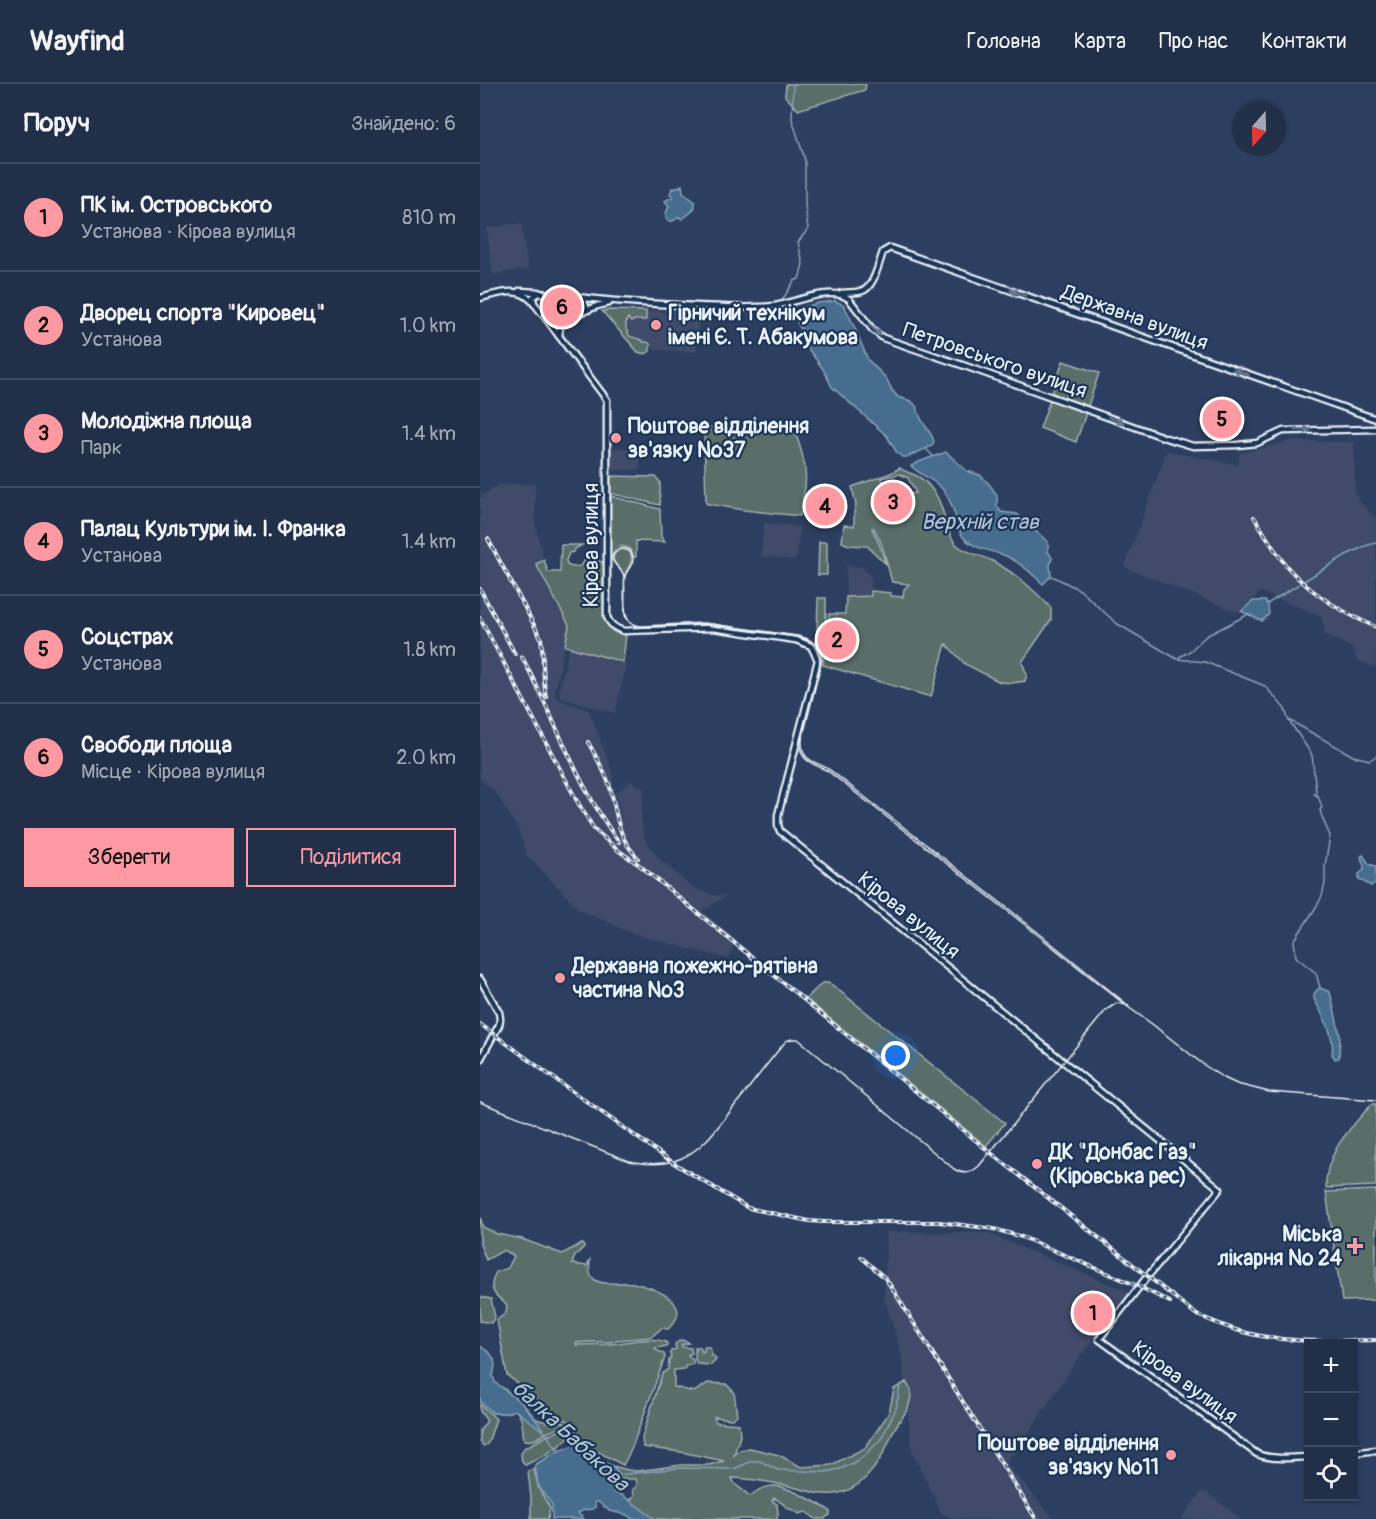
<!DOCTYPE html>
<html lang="uk">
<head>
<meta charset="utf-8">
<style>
	body { margin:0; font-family:Pangolin,sans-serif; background:#2e3b52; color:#f1f3f6 }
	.controls { position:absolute; right:18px; bottom:18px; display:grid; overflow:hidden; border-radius:0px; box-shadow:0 2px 4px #0004 }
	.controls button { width:54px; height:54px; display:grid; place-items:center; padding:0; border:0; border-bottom:2px solid #3f4a60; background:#222f48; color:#f1f3f6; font:30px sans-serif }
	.compass { position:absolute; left:752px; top:18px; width:54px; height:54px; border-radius:50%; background:#222f48; box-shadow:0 2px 4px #0004; rotate:200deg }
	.you { position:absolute; left:416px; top:972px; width:21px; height:21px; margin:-15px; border:4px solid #fff; border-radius:50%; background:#1a73e8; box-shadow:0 0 0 9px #1a73e833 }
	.badge { display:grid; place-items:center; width:39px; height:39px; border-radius:50%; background:#ff9aa2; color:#111; font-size:20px; font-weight:700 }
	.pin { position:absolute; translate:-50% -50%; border:3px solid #fff; box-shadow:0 2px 6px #0006 }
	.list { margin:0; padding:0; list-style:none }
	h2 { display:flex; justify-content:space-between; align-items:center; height:78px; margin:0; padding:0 24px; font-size:26px }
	h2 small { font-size:20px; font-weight:400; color:#a2a9b4 }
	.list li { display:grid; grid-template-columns:39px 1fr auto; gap:18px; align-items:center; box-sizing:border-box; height:108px; padding:0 24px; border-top:2px solid #3f4a60 }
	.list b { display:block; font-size:22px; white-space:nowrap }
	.list p { margin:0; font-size:20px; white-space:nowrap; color:#a2a9b4 }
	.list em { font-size:20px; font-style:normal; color:#a2a9b4 }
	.actions { display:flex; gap:12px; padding:18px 24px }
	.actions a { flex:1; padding:14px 0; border:2px solid #ff9aa2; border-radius:0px; text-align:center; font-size:21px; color:#ff9aa2 }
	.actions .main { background:#ff9aa2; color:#111 }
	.icon { flex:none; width:33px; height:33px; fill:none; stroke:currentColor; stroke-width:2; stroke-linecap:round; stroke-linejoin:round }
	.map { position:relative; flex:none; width:896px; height:1435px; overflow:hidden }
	header { display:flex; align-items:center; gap:36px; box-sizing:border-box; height:84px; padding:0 30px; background:#222f48; border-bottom:2px solid #3f4a60 }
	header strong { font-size:28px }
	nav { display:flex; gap:33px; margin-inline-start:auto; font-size:21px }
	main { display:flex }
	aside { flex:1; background:#222f48 }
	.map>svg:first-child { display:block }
	.built { fill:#404b6a }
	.green { fill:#5a6e69; stroke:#a1b0b0; stroke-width:1.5; fill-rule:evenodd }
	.water { fill:#466d8e; stroke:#87a2b8; stroke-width:1.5 }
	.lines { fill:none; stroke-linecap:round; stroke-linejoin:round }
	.stream { stroke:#87a2b8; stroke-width:1.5 }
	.major-casing { stroke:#e8f1f8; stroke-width:9 }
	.major { stroke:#1d3557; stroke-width:4.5 }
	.tram { stroke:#e8f1f8; stroke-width:1.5 }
	.rail-casing { stroke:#e8f1f8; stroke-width:4 }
	.rail { stroke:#1d3557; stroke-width:1.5; stroke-dasharray:4.5; stroke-linecap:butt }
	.oneway { fill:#64778f }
	.poi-dot { fill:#ff9aa2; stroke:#1d3557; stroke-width:2 }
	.labels { text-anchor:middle; stroke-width:4.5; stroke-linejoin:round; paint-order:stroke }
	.poi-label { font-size:21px; font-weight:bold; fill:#e8f1f8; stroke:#1d3557; text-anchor:start }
	.street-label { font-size:21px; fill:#e8f1f8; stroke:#1d3557 }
	.water-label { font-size:22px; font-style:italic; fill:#afc3d3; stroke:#1d3557 }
</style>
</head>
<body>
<header>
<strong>Wayfind</strong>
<nav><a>Головна</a><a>Карта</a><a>Про нас</a><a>Контакти</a></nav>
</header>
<main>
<aside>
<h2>Поруч<small>Знайдено: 6</small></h2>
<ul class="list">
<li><span class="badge">1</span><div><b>ПК ім. Островського</b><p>Установа · Кірова вулиця</p></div><em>810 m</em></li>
<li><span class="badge">2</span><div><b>Дворец спорта &quot;Кировец&quot;</b><p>Установа</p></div><em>1.0 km</em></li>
<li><span class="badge">3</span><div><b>Молодіжна площа</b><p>Парк</p></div><em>1.4 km</em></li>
<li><span class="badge">4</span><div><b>Палац Культури ім. І. Франка</b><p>Установа</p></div><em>1.4 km</em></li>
<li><span class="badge">5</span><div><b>Соцстрах</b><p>Установа</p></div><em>1.8 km</em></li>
<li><span class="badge">6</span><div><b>Свободи площа</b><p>Місце · Кірова вулиця</p></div><em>2.0 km</em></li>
</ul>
<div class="actions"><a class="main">Зберегти</a><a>Поділитися</a></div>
</aside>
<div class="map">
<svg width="896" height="1435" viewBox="0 0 896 1435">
	<rect width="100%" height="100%" fill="#2d3f60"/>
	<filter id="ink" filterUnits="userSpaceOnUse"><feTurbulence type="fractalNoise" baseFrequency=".0167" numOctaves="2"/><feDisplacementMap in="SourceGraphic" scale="12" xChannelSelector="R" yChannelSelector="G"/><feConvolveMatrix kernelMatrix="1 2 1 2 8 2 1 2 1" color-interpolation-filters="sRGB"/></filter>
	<g filter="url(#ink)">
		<!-- built -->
		<g class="built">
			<polygon points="41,139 48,185 13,190 7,144"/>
			<polygon points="130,226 219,228 216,268 153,264 122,227"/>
			<polygon points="811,357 874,358 875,409 880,418 896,435 896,584 877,576 873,564 846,551 841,532 781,508 757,528 649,485 645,482 687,367 759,381 759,370"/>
			<rect x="131" y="364" width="29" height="22"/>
			<polygon points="55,400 55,440 64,476 56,480 89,541 74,611 80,616 108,626 110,629 131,684 137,721 143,741 136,709 151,697 163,704 164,707 161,730 164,754 180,775 210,802 232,811 246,812 222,827 256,855 248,875 151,849 99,825 47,771 38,745 14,706 0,695 0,414 18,401"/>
			<polygon points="284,439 320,443 316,476 281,472"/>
			<polygon points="366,482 382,483 391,493 391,512 366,513"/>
			<polygon points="90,563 143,578 146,581 135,629 80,613 79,604"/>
			<polygon points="407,1148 507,1149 649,1208 598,1275 534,1370 530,1372 525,1378 574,1435 476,1435 462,1430 432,1367 421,1267 404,1213"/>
			<polygon points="723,1406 761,1435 701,1435"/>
		</g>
		<!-- green -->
		<g class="green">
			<polygon points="306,0 386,0 385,6 318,26 305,12"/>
			<path d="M130,226l36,1v9h-11l-4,2 -3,-4 -2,4v8l2,2 1,4 13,4 1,2h4l3,2v7c-4,4 -7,3 -12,1l-36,-41z"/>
			<polygon points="583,277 619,289 608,322 572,309"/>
			<polygon points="570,316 606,329 596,358 560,344"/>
			<path d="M309,335l2,1c7,21 17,44 14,67 -1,9 -4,19 -5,29l-56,-6 -36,-6 -2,-1 -2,-73 4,-3z"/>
			<path d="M420,384c5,4 11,5 17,8 8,4 14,11 19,19 9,14 10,40 21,50 10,9 26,10 37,17 24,13 39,27 57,46v12l-29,42 5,13 -2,6 -13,2 -12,-1 -35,-18 -19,-20 -15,53 -108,-32 5,-30 1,-21h16l1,-17 25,-1v-5l20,2v3l12,1 1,-8 5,-5 -17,-2 -10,-37 -8,-17h-2l8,18 6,18 -19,-18 -18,-1 -7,-3 2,-17 10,1v-14l2,-7 -4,-18 39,-14zM420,390l8,4 8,15 -30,5 -4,-20z"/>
			<polygon points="133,392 176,393 180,398 180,421 129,409 129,394"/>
			<path d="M130,412l50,13 1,28 4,5 -29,-1v16h-2l-4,-8c-9,-5 -16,-2 -18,8h-2z"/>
			<polygon points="339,458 347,458 347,491 338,491"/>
			<path d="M81,461h21l-7,4 -2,3 -4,1 -3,7 1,5c7,4 14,2 18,-5h9l8,2 2,5c0,12 -3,52 5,61 4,5 10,6 17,7l-3,27 -58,-16 4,-21 -33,-61 8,-4 4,12h12z"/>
			<path d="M140,465l9,2c7,10 -2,16 -5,26 -3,-11 -20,-17 -4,-28z"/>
			<polygon points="338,514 346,514 346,549 337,548"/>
			<polygon points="342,899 348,899 352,901 525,1039 506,1062 326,915"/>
			<path d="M892,1020h4v82l-50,2c-2,-35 25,-60 46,-84z"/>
			<polygon points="896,1106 896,1216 862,1217 846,1108"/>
			<path d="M0,1133l3,10 14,7 25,5 40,15 17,-9 4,-1 1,3 -9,9 -3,8 15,2 3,-7c0,5 -2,14 2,18 9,11 29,4 41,6 14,3 39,11 44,25 3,8 -3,15 -9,21l-6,-1 -11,9 -34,3 -7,2h-22l-12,1v2c12,-1 23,0 34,-1 16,-1 43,-9 57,-1v3l-12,2 1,2 8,4 1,3 -34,93 -8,15 -38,-20 -1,-3 -8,-7 -4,-13 -10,-3 -55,-44 -10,-55 9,-7 1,-8c-13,-10 -20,-16 -11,-33l12,-4 6,-12 -10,-6 -18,10 -6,-16z"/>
			<polygon points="0,1213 11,1215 15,1233 11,1239 0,1237"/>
			<path d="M201,1256l7,2 1,1 -8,2 1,2 9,1 1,5 -4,2 5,5v4l-7,2 -2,3 -10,1v17l20,5 14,-9 18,1 8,8 3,23 -5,4 -18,-2 2,5 23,2 1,12 -6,19 6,-5 10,-2 29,7 22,12 30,-2 34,-17 24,-35 5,-24 12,-7 3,5 2,2c1,23 -11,27 -19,45 -11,29 -32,63 -68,60 -9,0 -18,-4 -27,-6 -21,-5 -43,-9 -65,-10l3,6 15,12c8,-6 16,-11 27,-10 10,1 44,18 53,25v4l-4,2 -1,2h-9l-10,-7 -7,2c-4,-5 -6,-3 -11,-6 -6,-4 -8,-8 -14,-10l-2,3 5,3 1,10 -1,3v2h-128l-19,-19 4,-4 -1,-7 3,-1 1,-5 -1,-4h-17v-4l-7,-9 16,4 9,1 44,-6h27l16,-4 -43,-9 -38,-5 -1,-10 20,-63 6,-5 1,-9 2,-3 -1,-3 1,-3 5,-2 -1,-5z"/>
			<polygon points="215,1263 220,1263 222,1268 224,1267 224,1263 230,1263 232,1272 235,1273 236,1276 231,1281 217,1280 215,1275"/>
			<path d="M22,1303l21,17 13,15 10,3 12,-2 9,4c-6,4 -12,6 -19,8 -10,5 -12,10 -24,8 -2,-11 0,-23 -9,-30l-9,3h-13l-13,-12 23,-12z"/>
			<polygon points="0,1320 16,1335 8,1359 4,1362 0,1358 0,1346 7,1337 0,1327"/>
			<path d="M90,1341l2,7c-6,13 -33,27 -47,33l-3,-3 -1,-8 3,-6 24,-13 11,-4z"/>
			<polygon points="54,1385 59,1405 70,1424 68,1435 51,1435 51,1414 48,1387"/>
		</g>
		<!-- water -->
		<g class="water">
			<path d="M202,101l1,7 12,10c1,10 -7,12 -13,17l-3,-2 -6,4h-4c-6,-5 -2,-10 0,-15l-4,-5 5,-3h2l1,-2 -3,-2 2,-6 2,1z"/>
			<path d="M355,217l9,4 10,21 14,34 18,18 6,12 6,7 13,4 5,5 5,13 11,17 2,6 -2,4 -25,11h-5l-5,-4 -10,-17 -55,-49 -9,-18 -17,-23 -3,-13 -8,-15h-4l-1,-4 -5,-6c11,5 20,-2 30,-4 6,-2 14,-2 20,-3z"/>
			<path d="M466,368l21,19 13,4 9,9 8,11v11l4,6 16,2 31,28v9l4,7 -2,7 1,11 -8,8c-12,-11 -22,-21 -37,-28 -13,-5 -32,-7 -42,-18 -7,-7 -7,-18 -10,-26 -2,-6 -6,-15 -10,-21 -8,-11 -23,-15 -33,-25l10,-5z"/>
			<polygon points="773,517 785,517 788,521 789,530 782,537 761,527"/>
			<polygon points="883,771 889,780 896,782 896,798 891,802 879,795 879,790 884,786 884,782 881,773"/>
			<path d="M840,904l10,4 10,43 -1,23 -4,1 -3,-5c3,-16 -6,-32 -13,-46 -2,-4 -6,-8 -5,-13 1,-4 3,-5 6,-7z"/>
			<polygon points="0,1262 10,1269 14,1275 15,1282 13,1292 15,1298 43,1320 63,1345 61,1345 35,1326 26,1329 13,1329 0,1317"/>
			<path d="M94,1361l11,5c8,17 29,5 34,29l-8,3v2l3,8 8,3 33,24h-23l-5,-4 -17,-4 -12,-9h-3v5l-2,2 -9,1 -6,3 6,6h-32v-14l-11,-15 -3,-6 -3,-19 23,-14z"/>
		</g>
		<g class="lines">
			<!-- stream -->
			<g class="stream">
				<polyline points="303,215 314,197 319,195 323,180 318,158 328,145 325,121 325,76 312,35 313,0"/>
				<polyline points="446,365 453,372"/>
				<polyline points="572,492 600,506 636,539 697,575 725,578 785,602 805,625 808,635 832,671 836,707 834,710 838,712 842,723 840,726 842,733 850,752 845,782 845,799 842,812 838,820 814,857 816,873 836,889 840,904"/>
				<polyline points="787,520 866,471 888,461 896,459"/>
				<polyline points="698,574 710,567 726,552 767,531"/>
				<polyline points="809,636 873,672 890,676 896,672"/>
				<polyline points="62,1345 79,1367"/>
				<polyline points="138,1391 200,1384 254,1385 272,1377 280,1377 298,1386 345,1388 360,1385 373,1379 383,1373 401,1355 416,1325 420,1302"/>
			</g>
			<!-- major casing -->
			<g class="major-casing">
				<g id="major">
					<polyline points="39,207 58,208"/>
					<path d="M361,209c7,-1 15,0 21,-2 12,-3 17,-29 21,-39l7,-4 486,171"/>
					<path d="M97,213c40,5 79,7 119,9 26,1 52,3 78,0 20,-3 58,-21 75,-7l23,30 11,9 82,28 201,72 27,8 44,-1 20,-2 26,-12 93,-2"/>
					<path d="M0,214c13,-3 28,-9 42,-4 19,7 18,35 45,25 8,-3 14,-6 19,-12l-3,-7 -6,-3 -38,-4 -6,4 1,7"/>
					<polyline points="103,228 117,222 129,219"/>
					<path d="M64,232l63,84v217c3,8 9,12 17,14l89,-3 83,12 15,6 7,14 -40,155v10l2,6 440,358 -77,93 -44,57 158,115c16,6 34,4 51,3"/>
					<polyline points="79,252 80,242 85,236"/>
					<polyline points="0,895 19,928 20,935 19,941 0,976"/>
					<polyline points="874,1369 896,1366"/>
				</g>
			</g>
			<!-- major -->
			<use href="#major" class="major"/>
			<!-- tram -->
			<g class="tram">
				<path d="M649,922l-119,-96 -180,-140c-15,-10 -29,-7 -28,-30l20,-81c-1,-14 -12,-21 -25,-23l-93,-13 -62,3c-5,0 -9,-1 -13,-5 -6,-7 -5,-36 -4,-45 2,-7 8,-10 8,-17 0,-8 -9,-14 -16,-8 -12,9 2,15 6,22 3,8 1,32 2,42 3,8 8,11 17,12l63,-2 91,12c19,4 26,12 23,31l-19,72c-1,23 13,22 29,32l180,140 119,95 24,17 52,41 18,12 15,7 32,8 107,8"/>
				<path d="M0,1018l149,59c14,3 31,4 45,0 30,-9 47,-39 66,-62 15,-19 30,-39 46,-58l6,-2h6l156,130c10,6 16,5 25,-3l127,-156 11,-7 10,2"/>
			</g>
			<!-- rail casing -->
			<g class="rail-casing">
				<g id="rail">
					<path d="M774,433c12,18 22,38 37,54 21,23 56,44 85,56"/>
					<path d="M8,455l53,99c3,19 1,39 5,59"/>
					<polyline points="0,505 35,570"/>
					<path d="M0,534l97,183 17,28 25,22 19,13 353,289 206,162c13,5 26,11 39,15 46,14 93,11 140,10"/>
					<path d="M42,573c33,61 55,129 97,185"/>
					<path d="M108,658c7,13 16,28 21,42 9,29 6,51 29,74"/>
					<polyline points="0,940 86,1003 192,1078 268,1124 329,1137 344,1138 459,1138 514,1145 542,1153 660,1203 690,1218"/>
					<polyline points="381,1173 405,1194 412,1204 556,1435"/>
				</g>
			</g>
			<!-- rail -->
			<use href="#rail" class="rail"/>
		</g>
		<!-- one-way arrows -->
		<defs><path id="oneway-solid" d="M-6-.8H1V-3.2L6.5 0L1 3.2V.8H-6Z" transform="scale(1.5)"/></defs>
		<g class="oneway">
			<use href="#oneway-solid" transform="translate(538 209) rotate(-161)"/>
			<use href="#oneway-solid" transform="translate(395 246) rotate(44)"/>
			<use href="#oneway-solid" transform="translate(761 288) rotate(-160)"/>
			<use href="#oneway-solid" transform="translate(636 336) rotate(20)"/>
			<use href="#oneway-solid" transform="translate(823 346) rotate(-1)"/>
		</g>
	</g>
	<!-- markers -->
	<g class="poi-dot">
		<circle cx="176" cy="241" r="6"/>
		<circle cx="136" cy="354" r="6"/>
		<circle cx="80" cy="894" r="6"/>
		<circle cx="557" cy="1080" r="6"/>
		<path d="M872 1153h6v6h6v6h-6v6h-6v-6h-6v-6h6z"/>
		<circle cx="691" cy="1371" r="6"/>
	</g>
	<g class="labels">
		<!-- poi labels -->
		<g class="poi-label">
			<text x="188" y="236">Гірничий технікум<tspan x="188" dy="24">імені Є. Т. Абакумова</tspan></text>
			<text x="148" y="349">Поштове відділення<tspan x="148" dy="24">зв'язку №37</tspan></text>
			<text x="92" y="889">Державна пожежно-рятівна<tspan x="92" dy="24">частина №3</tspan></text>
			<text x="569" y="1075">ДК "Донбас Газ"<tspan x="569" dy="24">(Кіровська рес)</tspan></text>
			<text x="862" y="1157" text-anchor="end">Міська<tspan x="862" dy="24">лікарня № 24</tspan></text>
			<text x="679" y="1366" text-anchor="end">Поштове відділення<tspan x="679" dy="24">зв'язку №11</tspan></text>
		</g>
		<!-- street labels -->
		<g class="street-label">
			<text transform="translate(655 233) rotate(20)" y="7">Державна вулиця</text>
			<text transform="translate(515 276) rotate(19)" y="7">Петровського вулиця</text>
			<text transform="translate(111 461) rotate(-90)" y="7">Кірова вулиця</text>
			<text transform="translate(429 831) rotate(39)" y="7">Кірова вулиця</text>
			<text transform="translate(705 1298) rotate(36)" y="7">Кірова вулиця</text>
		</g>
		<!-- water labels -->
		<g class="water-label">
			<text x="500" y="445">Верхній став</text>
			<text transform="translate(91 1351) rotate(43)" y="8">балка Бабакова</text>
		</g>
	</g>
</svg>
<div class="controls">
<button>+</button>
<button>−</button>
<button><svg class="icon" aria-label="locate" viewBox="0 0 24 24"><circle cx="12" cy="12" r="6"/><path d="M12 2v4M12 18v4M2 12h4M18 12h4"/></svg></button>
</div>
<svg class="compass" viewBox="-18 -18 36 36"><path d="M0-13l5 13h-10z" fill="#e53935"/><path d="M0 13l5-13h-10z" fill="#a2a9b4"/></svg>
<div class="you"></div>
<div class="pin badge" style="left:613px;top:1229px">1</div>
<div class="pin badge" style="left:357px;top:556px">2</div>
<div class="pin badge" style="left:413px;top:418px">3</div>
<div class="pin badge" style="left:345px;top:422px">4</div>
<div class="pin badge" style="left:742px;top:335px">5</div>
<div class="pin badge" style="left:82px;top:223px">6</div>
</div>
</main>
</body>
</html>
